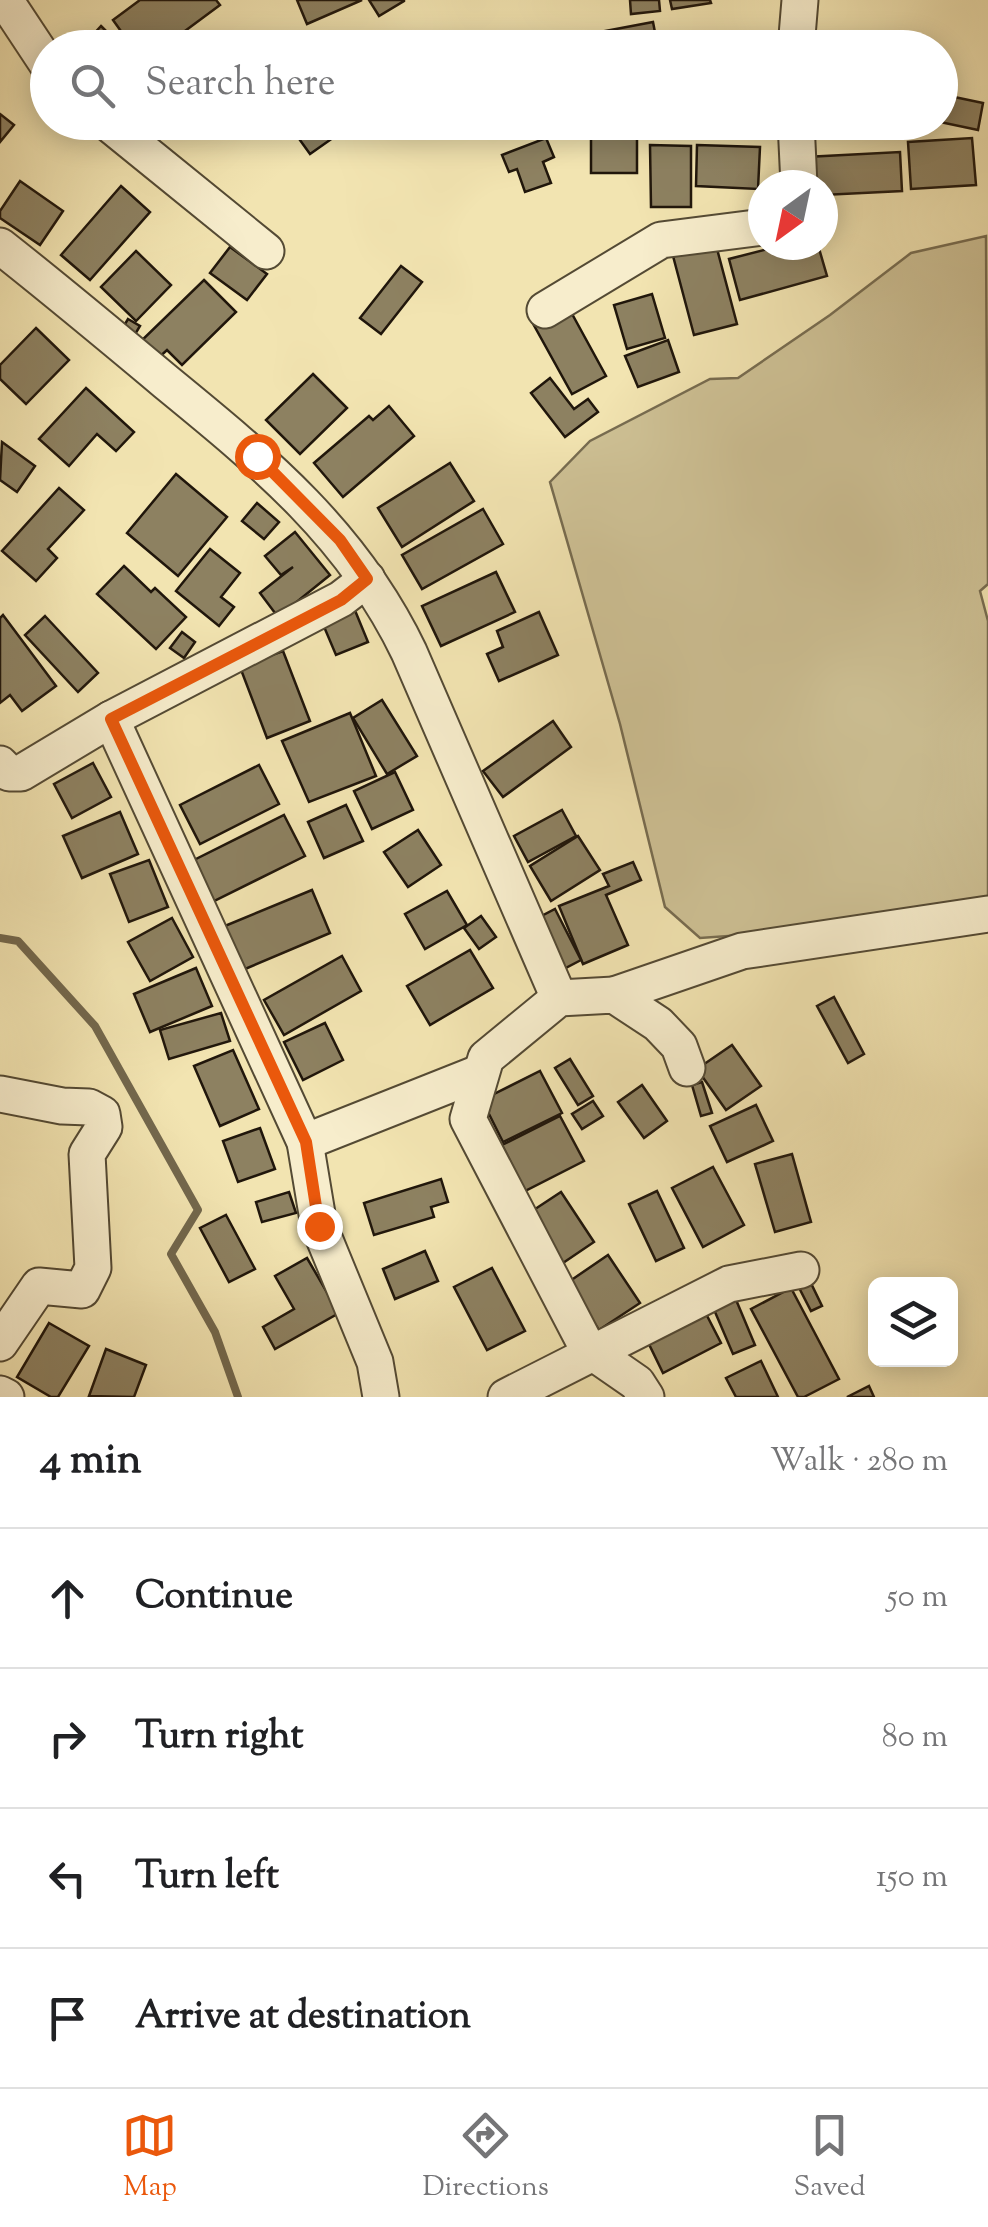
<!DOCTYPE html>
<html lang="en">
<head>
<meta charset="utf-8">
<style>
	body { margin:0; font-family:"Sorts Mill Goudy",serif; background:#f6f6f6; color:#202124 }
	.controls { position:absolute; right:30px; bottom:30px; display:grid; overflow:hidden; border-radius:15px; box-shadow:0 5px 25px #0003 }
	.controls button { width:90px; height:90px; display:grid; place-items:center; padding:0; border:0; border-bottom:2px solid #e0e0e0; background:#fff; color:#202124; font:50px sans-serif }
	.compass { position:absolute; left:748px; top:170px; width:90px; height:90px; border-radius:50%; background:#fff; box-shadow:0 5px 25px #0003; rotate:213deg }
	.stop { position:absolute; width:30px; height:30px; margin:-22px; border:8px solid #ea580c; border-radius:50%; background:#fff }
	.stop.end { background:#ea580c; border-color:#fff; box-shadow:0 2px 10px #0008 }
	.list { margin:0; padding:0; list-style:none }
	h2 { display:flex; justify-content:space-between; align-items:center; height:130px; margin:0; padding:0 40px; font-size:42px }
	h2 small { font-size:32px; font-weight:400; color:#757577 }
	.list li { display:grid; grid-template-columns:65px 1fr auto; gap:30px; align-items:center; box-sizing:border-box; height:140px; padding:0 40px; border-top:2px solid #e0e0e0 }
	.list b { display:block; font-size:38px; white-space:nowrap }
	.list em { font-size:32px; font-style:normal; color:#757577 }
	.icon { flex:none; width:55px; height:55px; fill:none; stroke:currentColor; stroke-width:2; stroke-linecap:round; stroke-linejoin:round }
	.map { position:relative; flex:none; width:988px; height:1397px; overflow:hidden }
	.search { position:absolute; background:#fff; box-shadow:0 5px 25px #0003; left:30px; right:30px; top:30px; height:110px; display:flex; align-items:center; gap:25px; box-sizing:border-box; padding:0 35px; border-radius:55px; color:#757577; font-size:38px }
	.sheet { height:690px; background:#fff }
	nav { display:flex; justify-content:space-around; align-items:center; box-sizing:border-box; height:140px; border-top:2px solid #e0e0e0; background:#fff; font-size:28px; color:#757577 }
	nav a { display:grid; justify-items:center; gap:5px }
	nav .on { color:#ea580c }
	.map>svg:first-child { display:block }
	.green { fill:#cec195; stroke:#776c50; stroke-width:2.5 }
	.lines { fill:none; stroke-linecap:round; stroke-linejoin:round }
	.stream { stroke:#73684d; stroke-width:8 }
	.building { fill:#8d8161; stroke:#20160b; stroke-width:2.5 }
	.minor-casing { stroke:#544a34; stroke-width:39 }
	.minor { stroke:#f7edcc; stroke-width:35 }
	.route { stroke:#ea580c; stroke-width:12 }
</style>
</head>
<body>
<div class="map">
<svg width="988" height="1397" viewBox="0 0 988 1397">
	<rect width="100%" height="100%" fill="#f2e4b1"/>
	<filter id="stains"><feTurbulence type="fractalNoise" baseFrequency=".002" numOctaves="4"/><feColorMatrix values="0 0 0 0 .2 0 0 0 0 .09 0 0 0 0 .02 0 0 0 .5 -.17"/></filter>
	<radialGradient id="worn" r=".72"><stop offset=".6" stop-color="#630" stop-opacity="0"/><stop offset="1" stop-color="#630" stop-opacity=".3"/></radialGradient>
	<!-- green -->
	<polygon class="green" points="986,236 988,584 980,591 988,621 988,900 859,927 700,938 665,907 620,724 550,482 590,441 710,379 738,378 830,315 911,253"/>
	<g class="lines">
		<!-- stream -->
		<polyline class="stream" points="0,938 18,941 95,1026 198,1210 171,1254 215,1332 238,1397"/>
	</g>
	<!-- building -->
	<g class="building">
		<polygon points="140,0 216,0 220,5 162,48 133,48 113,20"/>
		<polygon points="297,0 362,0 307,24"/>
		<polygon points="369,0 404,0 404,1 379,16"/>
		<polygon points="630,0 659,0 660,11 631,14"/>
		<polygon points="670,0 710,0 711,3 672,9"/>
		<polygon points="653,22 658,48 586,48 584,35"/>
		<polygon points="101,26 123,48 81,48"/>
		<polygon points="940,94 983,103 978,130 940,122"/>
		<polygon points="0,114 14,125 0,142"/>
		<polygon points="287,122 343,122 347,128 310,154"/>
		<polygon points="812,122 870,122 868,138 811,130"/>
		<polygon points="591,127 637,128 637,173 591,173"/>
		<polygon points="546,138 554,157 543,162 551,183 525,192 517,169 509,172 502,155"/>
		<polygon points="972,138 976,185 911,189 908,142"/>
		<polygon points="650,145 691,146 691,207 651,207"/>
		<polygon points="697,145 760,147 758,189 696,186"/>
		<polygon points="900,152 902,191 823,195 823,185 808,185 806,157"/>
		<polygon points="20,181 63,211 40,245 0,218 0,211"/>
		<polygon points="121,186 150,212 90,280 61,255"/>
		<polygon points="716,245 737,324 694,335 673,256"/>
		<polygon points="783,245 818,245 827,276 740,300 729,259"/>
		<polygon points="230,247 267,274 247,300 210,273"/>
		<polygon points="136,251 171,285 136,321 101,287"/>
		<polygon points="401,266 422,282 381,334 360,318"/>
		<polygon points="204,280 236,312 182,365 167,350 154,362 137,345"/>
		<polygon points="652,294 665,338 627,349 614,305"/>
		<polygon points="565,301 606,376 572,394 531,320"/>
		<polygon points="128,319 140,326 131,341 119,334"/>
		<polygon points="36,328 69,360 26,404 0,379 0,365"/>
		<polygon points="668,340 679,372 638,387 625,356"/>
		<polygon points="313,374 347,408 300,454 266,420"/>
		<polygon points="550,378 574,409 588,399 598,412 565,437 531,393"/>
		<polygon points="86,388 134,432 116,451 97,434 69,466 39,439"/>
		<polygon points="389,406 414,436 343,497 314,463 369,416 373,420"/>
		<polygon points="2,442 35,466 17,492 0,480"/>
		<polygon points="450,463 474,501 402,547 378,508"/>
		<polygon points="176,474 227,517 178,576 127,533"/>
		<polygon points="59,488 84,510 48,549 57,558 36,581 2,551"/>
		<polygon points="257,503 279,522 264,539 242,521"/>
		<polygon points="483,509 503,544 422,589 402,555"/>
		<polygon points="295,532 330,575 278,617 260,593 293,567 281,575 265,556"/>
		<polygon points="210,549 240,573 221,597 234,607 219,626 176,591"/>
		<polygon points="124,566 151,592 155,588 186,617 156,649 97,594"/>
		<polygon points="496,572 515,612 441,646 422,606"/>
		<polygon points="354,608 368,642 336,655 322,622"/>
		<polygon points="539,612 558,655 499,681 487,654 503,647 497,631"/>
		<polygon points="3,615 56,686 22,711 10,695 0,703 0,618"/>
		<polygon points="45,616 98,673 78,692 25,635"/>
		<polygon points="182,632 195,642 184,658 170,648"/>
		<polygon points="283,651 310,721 267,738 240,667"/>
		<polygon points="382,700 417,756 387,774 353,718"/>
		<polygon points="350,713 376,776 309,802 282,741"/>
		<polygon points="553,721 571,747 503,797 483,771"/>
		<polygon points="93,763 111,797 72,818 54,784"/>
		<polygon points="259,765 279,804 200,844 180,805"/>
		<polygon points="395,772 413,810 372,829 354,791"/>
		<polygon points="346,805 363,841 324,858 308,822"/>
		<polygon points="562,810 576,836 528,862 514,836"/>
		<polygon points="120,812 138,854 82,878 63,836"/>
		<polygon points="284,815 305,856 210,903 190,862"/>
		<polygon points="418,830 441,865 408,887 384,852"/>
		<polygon points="578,836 600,870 551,901 530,866"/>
		<polygon points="149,860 168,907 129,922 110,874"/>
		<polygon points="633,862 641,880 606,895 628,945 583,964 559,906 609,886 603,874"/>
		<polygon points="312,890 330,933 238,972 220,928"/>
		<polygon points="447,891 467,925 425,949 405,914"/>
		<polygon points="555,909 581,960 556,973 530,922"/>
		<polygon points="481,916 496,937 479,949 464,928"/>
		<polygon points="172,918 193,957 150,981 128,942"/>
		<polygon points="470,950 493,988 430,1025 407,986"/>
		<polygon points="342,956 361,991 284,1035 264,1000"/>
		<polygon points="196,968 212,1006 150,1032 134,994"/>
		<polygon points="834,997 864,1054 848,1063 817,1006"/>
		<polygon points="221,1013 230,1041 169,1059 160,1030"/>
		<polygon points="325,1023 343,1060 303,1080 284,1042"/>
		<polygon points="732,1045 761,1086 726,1110 697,1069"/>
		<polygon points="233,1050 259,1109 220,1126 194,1066"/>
		<polygon points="570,1059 593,1096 578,1105 555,1068"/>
		<polygon points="540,1071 562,1113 503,1142 482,1100"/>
		<polygon points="702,1082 712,1113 701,1116 692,1085"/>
		<polygon points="642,1085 667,1121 644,1138 618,1102"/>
		<polygon points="593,1101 603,1116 582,1129 572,1114"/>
		<polygon points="756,1105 773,1141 727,1162 710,1126"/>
		<polygon points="560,1116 584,1161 525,1191 502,1145"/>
		<polygon points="260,1128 275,1169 238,1182 223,1141"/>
		<polygon points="792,1154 811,1222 775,1232 755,1164"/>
		<polygon points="713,1167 744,1225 703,1247 672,1188"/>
		<polygon points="441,1179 448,1202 431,1207 434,1217 374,1235 364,1203"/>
		<polygon points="657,1191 684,1248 656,1261 629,1204"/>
		<polygon points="289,1192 296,1213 262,1222 256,1202"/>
		<polygon points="561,1192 594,1242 557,1267 523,1217"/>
		<polygon points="226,1215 255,1269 229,1282 200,1228"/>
		<polygon points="425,1251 438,1281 395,1299 383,1269"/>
		<polygon points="608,1255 640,1303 599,1330 567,1283"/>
		<polygon points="307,1258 339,1313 275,1349 263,1327 294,1309 275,1276"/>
		<polygon points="492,1268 525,1331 487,1350 454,1287"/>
		<polygon points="806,1273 822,1306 811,1311 794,1278"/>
		<polygon points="791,1288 839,1379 804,1397 798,1397 751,1309"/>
		<polygon points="734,1295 755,1345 733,1354 712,1305"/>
		<polygon points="702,1306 721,1343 663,1373 645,1336"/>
		<polygon points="49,1323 89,1346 58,1397 51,1397 17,1377"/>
		<polygon points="106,1349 146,1365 134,1397 89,1396"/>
		<polygon points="761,1361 778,1397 736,1397 726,1378"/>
		<polygon points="869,1386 874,1397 847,1397"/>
	</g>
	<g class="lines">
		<!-- minor casing -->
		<g class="minor-casing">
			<g id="minor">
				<polyline points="5,0 48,65"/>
				<polyline points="796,48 800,0"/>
				<polyline points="107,122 266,251"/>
				<polyline points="796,122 799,185"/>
				<path d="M0,246c56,44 111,90 166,136 99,81 187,153 243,270l150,346"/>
				<polyline points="545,310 661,240 763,227"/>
				<polyline points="111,719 305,1142 319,1226 375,1362 381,1397"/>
				<polyline points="0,764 9,773 21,773 111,719 341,599 367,579"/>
				<polyline points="614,995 742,951 988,914"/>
				<polyline points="0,1094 62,1106 89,1107 102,1114 104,1127 87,1154 93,1268 82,1290 39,1286 0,1343"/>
				<polyline points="305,1142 479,1073"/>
				<polyline points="0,1394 6,1397"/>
				<polyline points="506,1397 729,1284 801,1270"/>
				<polyline points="646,1397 637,1383 588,1349 468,1119 486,1058 559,998 614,995 658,1024 679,1046 687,1068"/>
			</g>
		</g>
		<!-- minor -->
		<use href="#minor" class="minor"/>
	</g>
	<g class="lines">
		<!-- route -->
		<polyline class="route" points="257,456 340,540 367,579 341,600 111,719 306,1142 319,1226"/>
	</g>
	<rect width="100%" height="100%" filter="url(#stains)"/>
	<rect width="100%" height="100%" fill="url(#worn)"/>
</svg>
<div class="controls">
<button><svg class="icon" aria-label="layers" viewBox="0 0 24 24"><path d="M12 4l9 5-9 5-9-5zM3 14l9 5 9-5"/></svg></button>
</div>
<svg class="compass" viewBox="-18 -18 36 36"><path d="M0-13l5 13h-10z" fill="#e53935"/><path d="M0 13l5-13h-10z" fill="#757577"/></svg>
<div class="stop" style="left:257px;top:456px"></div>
<div class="stop end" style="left:319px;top:1226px"></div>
<div class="search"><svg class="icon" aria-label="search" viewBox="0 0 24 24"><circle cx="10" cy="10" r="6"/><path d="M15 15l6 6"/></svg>Search here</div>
</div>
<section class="sheet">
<h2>4 min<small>Walk · 280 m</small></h2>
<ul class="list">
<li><svg class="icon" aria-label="ahead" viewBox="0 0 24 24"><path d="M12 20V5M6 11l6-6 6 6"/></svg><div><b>Continue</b></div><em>50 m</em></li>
<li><svg class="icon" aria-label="right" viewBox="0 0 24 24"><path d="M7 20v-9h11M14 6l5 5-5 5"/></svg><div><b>Turn right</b></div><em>80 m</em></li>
<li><svg class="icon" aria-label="left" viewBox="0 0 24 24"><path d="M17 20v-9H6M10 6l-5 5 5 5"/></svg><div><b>Turn left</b></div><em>150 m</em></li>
<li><svg class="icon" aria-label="arrive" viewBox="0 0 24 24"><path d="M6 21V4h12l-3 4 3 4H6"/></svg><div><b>Arrive at destination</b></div></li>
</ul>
</section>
<nav>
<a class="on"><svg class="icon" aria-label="map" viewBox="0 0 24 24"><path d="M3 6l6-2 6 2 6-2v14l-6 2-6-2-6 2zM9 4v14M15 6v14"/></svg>Map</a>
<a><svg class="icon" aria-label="directions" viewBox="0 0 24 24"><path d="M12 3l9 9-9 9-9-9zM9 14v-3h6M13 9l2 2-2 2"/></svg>Directions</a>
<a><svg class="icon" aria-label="saved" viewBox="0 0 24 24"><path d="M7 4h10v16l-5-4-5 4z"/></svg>Saved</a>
</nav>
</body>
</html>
